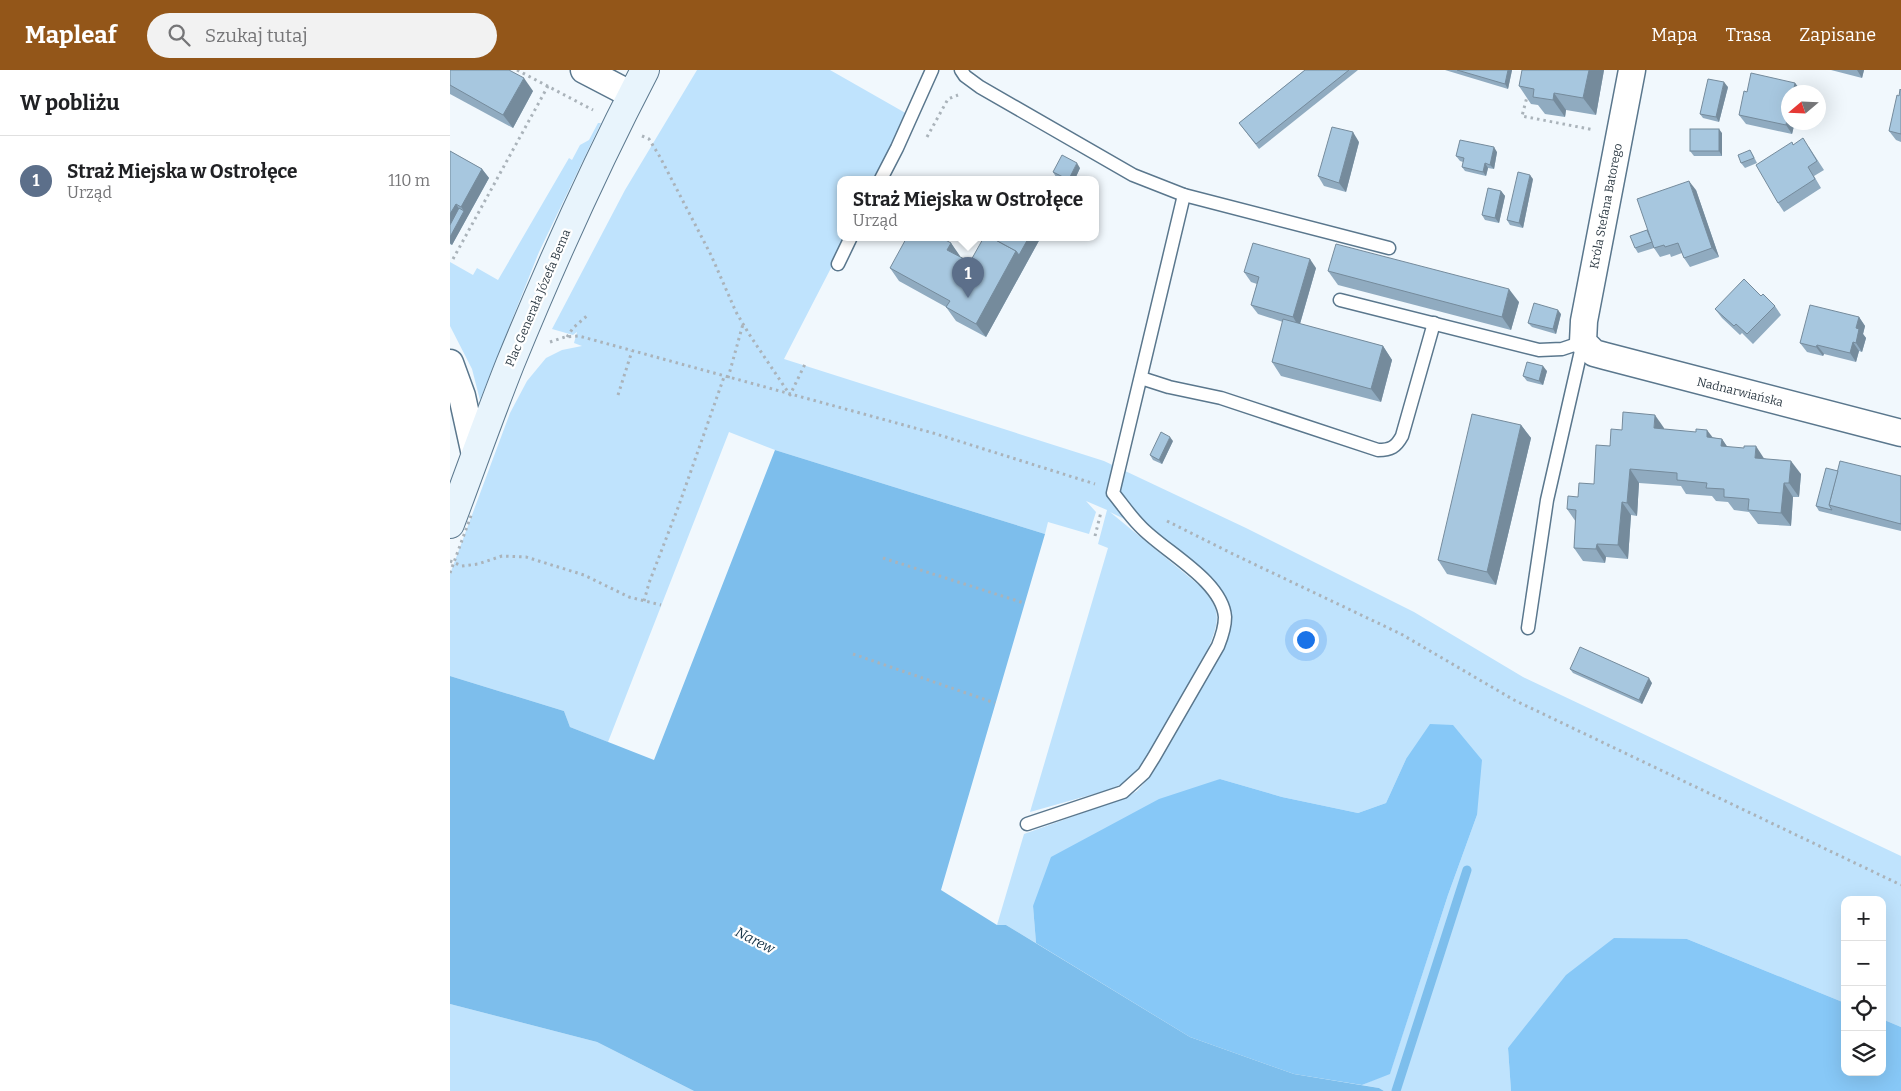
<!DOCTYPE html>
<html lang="pl">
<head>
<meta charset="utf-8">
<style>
	body { margin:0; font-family:Bitter,serif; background:#f2f2f2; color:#202124 }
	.controls { position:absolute; right:15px; bottom:15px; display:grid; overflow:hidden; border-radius:10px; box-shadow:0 5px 20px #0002 }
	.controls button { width:45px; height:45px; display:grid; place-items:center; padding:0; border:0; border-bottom:1px solid #e0e0e0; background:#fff; color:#202124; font:25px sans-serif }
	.compass { position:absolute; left:1331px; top:15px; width:45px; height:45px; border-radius:50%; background:#fff; box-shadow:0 5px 20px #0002; rotate:251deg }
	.you { position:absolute; left:855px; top:569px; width:18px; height:18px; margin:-12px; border:4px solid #fff; border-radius:50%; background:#1a73e8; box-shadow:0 0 0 8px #1a73e833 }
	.badge { display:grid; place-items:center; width:32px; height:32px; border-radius:50%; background:#935619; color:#fff; font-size:16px; font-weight:700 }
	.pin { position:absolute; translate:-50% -41px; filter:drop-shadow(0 1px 2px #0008) }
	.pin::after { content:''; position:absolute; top:26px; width:18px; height:15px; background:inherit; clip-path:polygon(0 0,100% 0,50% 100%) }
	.popup { position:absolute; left:387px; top:106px; width:262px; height:65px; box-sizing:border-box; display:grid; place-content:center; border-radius:10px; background:#fff; filter:drop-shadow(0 1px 4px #0005); font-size:16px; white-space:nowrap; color:#757577 }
	.popup b { font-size:19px; color:#202124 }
	.popup::after { content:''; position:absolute; left:50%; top:100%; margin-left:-10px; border:10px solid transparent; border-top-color:#fff }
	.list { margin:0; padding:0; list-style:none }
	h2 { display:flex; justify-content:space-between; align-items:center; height:65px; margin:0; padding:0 20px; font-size:21px }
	h2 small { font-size:16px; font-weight:400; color:#757577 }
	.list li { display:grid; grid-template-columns:32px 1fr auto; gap:15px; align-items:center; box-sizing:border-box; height:90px; padding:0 20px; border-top:1px solid #e0e0e0 }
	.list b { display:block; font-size:19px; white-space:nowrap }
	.list p { margin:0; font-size:16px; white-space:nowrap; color:#757577 }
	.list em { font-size:16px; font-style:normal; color:#757577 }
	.icon { flex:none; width:28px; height:28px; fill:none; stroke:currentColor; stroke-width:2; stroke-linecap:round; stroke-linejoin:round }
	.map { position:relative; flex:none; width:1451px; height:1021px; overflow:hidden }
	header { display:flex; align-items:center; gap:30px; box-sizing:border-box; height:70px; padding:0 25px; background:#935619; color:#fff }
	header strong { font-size:24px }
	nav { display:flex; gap:28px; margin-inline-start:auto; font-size:18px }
	.search { width:350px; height:45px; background:#f2f2f2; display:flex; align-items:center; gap:12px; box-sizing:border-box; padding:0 18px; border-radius:28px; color:#757577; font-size:19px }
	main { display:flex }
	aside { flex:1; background:#fff }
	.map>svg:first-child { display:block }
	.green { fill:#bfe3fd }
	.forest { fill:#87c8f7 }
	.water { fill:#7dbeec }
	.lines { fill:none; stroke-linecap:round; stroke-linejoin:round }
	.stream { stroke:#7dbeec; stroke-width:9 }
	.lane-casing { stroke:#5a778d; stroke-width:15 }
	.street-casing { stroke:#5a778d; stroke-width:29 }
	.secondary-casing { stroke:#5a778d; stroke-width:30 }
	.path { stroke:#aab3ba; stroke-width:3; stroke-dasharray:2.5 4; stroke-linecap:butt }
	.lane { stroke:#fff; stroke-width:12 }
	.street { stroke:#fff; stroke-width:26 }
	.secondary { stroke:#e8f4fc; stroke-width:28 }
	.path-bridge { stroke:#aab3ba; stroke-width:3; stroke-dasharray:2.5 4; stroke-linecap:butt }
	.wall { fill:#90abc0 }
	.shaded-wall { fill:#758b9c }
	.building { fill:#a7c7df; stroke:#758b9c }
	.labels { text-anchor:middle; stroke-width:4.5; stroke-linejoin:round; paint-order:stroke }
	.street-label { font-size:12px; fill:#303d47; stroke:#fff }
	.water-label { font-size:14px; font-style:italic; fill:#153246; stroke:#fff }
</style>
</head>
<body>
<header>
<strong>Mapleaf</strong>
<div class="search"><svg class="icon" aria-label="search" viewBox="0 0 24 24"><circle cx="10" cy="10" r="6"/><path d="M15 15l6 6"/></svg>Szukaj tutaj</div>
<nav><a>Mapa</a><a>Trasa</a><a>Zapisane</a></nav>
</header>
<main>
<aside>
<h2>W pobliżu<small></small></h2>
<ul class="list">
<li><span class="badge" style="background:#5c6f8a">1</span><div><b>Straż Miejska w Ostrołęce</b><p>Urząd</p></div><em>110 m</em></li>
</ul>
</aside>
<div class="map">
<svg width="1451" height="1021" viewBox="0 0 1451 1021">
	<rect width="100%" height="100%" fill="#f1f8fd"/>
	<!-- green -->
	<g class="green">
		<path d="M247,0h133l79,45 -33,64h-36v58h7l-63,122 320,102 142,67 168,84 109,65 378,179v171l-19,-8v-119h-37v103l-158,-64 -179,109 3,43h-127l-5,-3 -17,-3 28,-12 58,-178 29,-80 -71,-56 -20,44 -28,10 -76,-16 -62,-18 -187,127 3,37 -30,-18h-9l27,-91 103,-37 10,-6 10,-11 8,-11c13,-26 27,-51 42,-76 11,-18 26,-36 31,-57 16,-61 -74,-102 -118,-124l90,74c22,24 20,34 8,63l-62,109 -13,17 -11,9 -14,6 -78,22 78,-264 -10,-4 9,-34 -21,-9 10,11 -7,22 -41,-12 -3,12 -270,-84 -46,-18 -121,310 -38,-15 -6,-16 -114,-35v-102l60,-161 17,-32 19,-23 16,-8 20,-4 -8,-3 3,-11 -4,3 -21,-6 73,-139z"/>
		<polygon points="148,53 151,53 89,182 30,330 22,299 0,256 0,192 23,205 27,198 48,210 119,88 122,90 130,75 139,70"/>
		<polygon points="0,934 147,972 244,1021 0,1021"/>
	</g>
	<!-- forest -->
	<g class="forest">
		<polygon points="980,654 1003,655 1032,690 1027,745 998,825 940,1004 912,1015 844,1004 740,967 586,873 583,836 601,787 709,729 770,709 832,727 908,743 936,733 956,689"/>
		<polygon points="1164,868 1237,869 1395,933 1395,1002 1432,1002 1432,949 1451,957 1451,1021 1061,1021 1058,978 1116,905"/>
	</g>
	<!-- water -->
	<polygon class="water" points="325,380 595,464 491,820 547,855 556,855 740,967 844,1004 929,1018 934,1021 244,1021 147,972 0,934 0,606 114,641 120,657 204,690"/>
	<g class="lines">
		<!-- stream -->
		<polyline class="stream" points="946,1021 1017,800"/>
		<!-- lane casing -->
		<g class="lane-casing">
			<g id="lane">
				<polyline points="511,0 515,6 530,17 683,105 734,125 939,178"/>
				<polyline points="431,109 447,78 482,0"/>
				<polyline points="388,194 401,167"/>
				<polyline points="890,230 1089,280 1112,279 1133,272"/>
				<path d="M691,308l28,9 52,11 157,52c13,0 18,-3 24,-14l32,-113"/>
				<polyline points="1078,558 1097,430 1133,272"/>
				<path d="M577,754l96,-32 21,-19 10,-16 64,-111c4,-10 7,-19 7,-29 -3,-37 -62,-66 -85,-91 -10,-10 -18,-22 -27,-33l71,-298"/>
			</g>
		</g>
		<!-- street casing -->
		<g class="street-casing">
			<g id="street">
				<polyline points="134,0 182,25"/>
				<polyline points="1182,0 1134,251 1133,272 1144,283 1155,286 1451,363"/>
				<polyline points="0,293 12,326 25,385"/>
			</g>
		</g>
		<!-- secondary casing -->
		<g class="secondary-casing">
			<path id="secondary" d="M0,454c20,-53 39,-107 60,-160 41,-100 85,-198 135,-294"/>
		</g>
		<!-- path -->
		<g class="path">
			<polyline points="67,0 143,40"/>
			<polyline points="1078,23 1072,46 1144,60"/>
			<polyline points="192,66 199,69 210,87 261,185 286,242 299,264 340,325 356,292"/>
			<polyline points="477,67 498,29 508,25"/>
			<polyline points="3,189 98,16"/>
			<polyline points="117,267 123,258 139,244"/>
			<polyline points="100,272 115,267 129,266 483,363 645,414"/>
			<polyline points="278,308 293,254"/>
			<polyline points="168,325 182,281"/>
			<polyline points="717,451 785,485 951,564 1064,630 1451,815"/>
			<polyline points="645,466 651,442"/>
			<polyline points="433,488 574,533"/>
			<polyline points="0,491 12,496 28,494 52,486 76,487 134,505 179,527 211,535"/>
			<polyline points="194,531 199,513 229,435 274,307"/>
			<polyline points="403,584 545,633"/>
		</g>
		<!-- lane -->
		<use href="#lane" class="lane"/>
		<!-- street -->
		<use href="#street" class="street"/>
		<!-- secondary -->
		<use href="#secondary" class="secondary"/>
		<!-- path-bridge -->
		<polyline class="path-bridge" points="0,503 22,443"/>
	</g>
	<!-- wall -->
	<g class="wall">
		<polygon points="0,0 83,21 63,58 0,24"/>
		<polygon points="855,0 908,0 809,79 789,53"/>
		<polygon points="995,0 1062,0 1058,19"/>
		<polygon points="1154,0 1146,45 1116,40 1115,47 1095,44 1088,35 1081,34 1069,16"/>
		<polygon points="1381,0 1414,0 1412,8"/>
		<polygon points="1345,13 1352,22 1342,64 1296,54 1289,45"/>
		<polygon points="1278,17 1269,52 1253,48 1250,44"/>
		<polygon points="1451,20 1451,72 1446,70 1439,61"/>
		<polygon points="1272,63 1272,86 1244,86 1240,81"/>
		<polygon points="909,72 896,122 874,116 868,106"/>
		<polygon points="1343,74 1359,77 1374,100 1364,106 1371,118 1334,142 1328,133"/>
		<polygon points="1300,80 1303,85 1307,93 1295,98 1291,93"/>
		<polygon points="0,81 32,99 39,108 2,175 0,174"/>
		<polygon points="1047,82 1044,99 1038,98 1036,106 1015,101 1012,97 1013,92 1010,91 1006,86"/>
		<polygon points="630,98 625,109 611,109 606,107 603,102"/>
		<polygon points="1083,109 1073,158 1060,155 1057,150"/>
		<polygon points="1246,120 1269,187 1240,197 1234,188 1232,183 1221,187 1220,184 1210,187 1204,178 1188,183 1185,178 1197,160"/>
		<polygon points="1051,121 1055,126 1049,153 1035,150 1032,145"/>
		<polygon points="591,167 536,267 506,251 496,237 449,211 440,198 501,173 510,187 520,192 542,168"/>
		<polygon points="866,198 850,254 933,276 942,290 931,332 831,306 822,292 833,252 808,244 801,235 807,214 801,212 794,202"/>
		<polygon points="878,201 1069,232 1061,260 888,215"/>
		<polygon points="1311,226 1325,236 1331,245 1303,274 1292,263 1290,265 1272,248 1265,239"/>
		<polygon points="1111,244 1106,264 1082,257 1078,253"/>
		<polygon points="1409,247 1415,256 1413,264 1416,268 1412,282 1409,281 1406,292 1374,284 1373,286 1357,282 1350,273"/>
		<polygon points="1097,301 1093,315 1077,311 1073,306"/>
		<polygon points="1071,355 1081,368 1046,515 997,504 988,490"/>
		<polygon points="1214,358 1214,359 1272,369 1277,377 1314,388 1351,404 1349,427 1343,427 1341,456 1308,454 1299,442 1284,440 1278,432 1266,431 1262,426 1236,424 1231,416 1189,413 1187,446 1181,445 1178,489 1156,487 1155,493 1133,491 1124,478 1126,452 1117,439 1128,427 1144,414 1160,376 1172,360"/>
		<polygon points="723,371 712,394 703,390 700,385"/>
		<polygon points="1388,401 1451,406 1451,461 1369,441 1366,436"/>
		<polygon points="1120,599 1202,613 1192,634 1123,603"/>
	</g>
	<!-- shaded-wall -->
	<g class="shaded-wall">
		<polygon points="1058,0 1062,0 1058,19 1055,14"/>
		<polygon points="1139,0 1154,0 1146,45 1133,28"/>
		<polygon points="1407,0 1414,0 1412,8"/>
		<polygon points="74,8 83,21 63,58 53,45"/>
		<polygon points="1274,12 1278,17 1269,52 1266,47"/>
		<polygon points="1345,13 1352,22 1343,22"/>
		<polygon points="1104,23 1116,40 1115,47 1103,30"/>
		<polygon points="1338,42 1338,52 1345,52 1342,64 1336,55"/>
		<polygon points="1269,59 1272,63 1272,86 1269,81"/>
		<polygon points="903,62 909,72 896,122 889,113"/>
		<polygon points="1044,77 1047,82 1044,99 1040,95"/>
		<polygon points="627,93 630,98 625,109 619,109"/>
		<polygon points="1035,93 1038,98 1036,106 1033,102"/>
		<polygon points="32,99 39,108 2,175 0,173 0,167 14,141 11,137"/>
		<polygon points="1080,105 1083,109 1073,158 1069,153"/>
		<polygon points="1239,111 1246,120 1269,187 1262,178"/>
		<polygon points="1051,121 1055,126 1049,153 1045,148"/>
		<polygon points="6,134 12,143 0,165 0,144"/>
		<polygon points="579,167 591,167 536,267 526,254 566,181"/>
		<polygon points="501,173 510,186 506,193 497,180"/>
		<polygon points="860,189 866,198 849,257 843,247"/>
		<polygon points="1059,219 1069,232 1061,260 1052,247"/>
		<polygon points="1108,240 1111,244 1106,264 1103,259"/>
		<polygon points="1409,247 1415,256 1413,264 1416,268 1412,282 1406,273 1406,258"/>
		<polygon points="1403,272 1409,281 1406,292 1400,283"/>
		<polygon points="1367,275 1374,284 1373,286 1366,277"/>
		<polygon points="933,276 942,290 931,332 921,319"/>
		<polygon points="1093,296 1097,301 1093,315 1089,311"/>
		<polygon points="1205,345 1214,358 1213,372 1204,358"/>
		<polygon points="1071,355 1081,368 1046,515 1037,502"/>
		<polygon points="1257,360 1267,373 1257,367"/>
		<polygon points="720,367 723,371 712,394 709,390"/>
		<polygon points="1272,369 1281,382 1271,376"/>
		<polygon points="1306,376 1315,390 1305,388"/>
		<polygon points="1341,391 1351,404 1349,427 1339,413"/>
		<polygon points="1180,399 1189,413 1187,446 1177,433"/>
		<polygon points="1334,413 1343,427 1341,456 1331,443"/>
		<polygon points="1172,432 1181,445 1178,489 1168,475"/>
		<polygon points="1147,474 1156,487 1155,493 1146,479"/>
		<polygon points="1199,608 1202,613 1192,634 1189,630"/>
	</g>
	<!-- building -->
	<g class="building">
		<polygon points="0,0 59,0 74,8 53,45 0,15"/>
		<polygon points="855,0 899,0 806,74 789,53"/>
		<polygon points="1007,0 1058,0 1055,14"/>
		<polygon points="1072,0 1139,0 1133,28 1104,23 1103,30 1083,27 1084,19 1069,16"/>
		<polygon points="1301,3 1345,13 1343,22 1338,22 1338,42 1336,55 1289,45 1294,21 1297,22"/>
		<polygon points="1258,9 1274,12 1266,47 1250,44"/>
		<polygon points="1450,19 1451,20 1451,64 1439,61 1447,25 1449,26"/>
		<polygon points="882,57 903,62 889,113 868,106"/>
		<rect x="1240" y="59" width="29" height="22"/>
		<polygon points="1353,68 1367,91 1358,97 1365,109 1328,133 1306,95 1342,72 1343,75"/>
		<polygon points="1010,70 1044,77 1040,95 1035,93 1033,102 1012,97 1014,88 1006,86"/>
		<polygon points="1300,80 1304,88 1291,93 1288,85"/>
		<polygon points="0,81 32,99 11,137 6,134 0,144"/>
		<polygon points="612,85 627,93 619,109 617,109 603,102"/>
		<polygon points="1068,102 1080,105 1069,153 1057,150"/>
		<polygon points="1239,111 1262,178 1234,188 1228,173 1215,177 1214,175 1204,178 1187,129"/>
		<polygon points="1038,118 1051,121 1045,148 1032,145"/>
		<polygon points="9,138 14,141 0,167 0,155"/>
		<polygon points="1197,160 1202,172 1185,178 1180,166"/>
		<polygon points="457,167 490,167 501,173 497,180 520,192 534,167 540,167 566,181 526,254 496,237 500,231 440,198"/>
		<polygon points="542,167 579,167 569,185 566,181 542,168"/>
		<polygon points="803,173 860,189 843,247 801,235 809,207 794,202"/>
		<polygon points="886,174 1059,219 1052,247 878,201"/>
		<polygon points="1294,209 1311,226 1313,224 1325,236 1297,264 1286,254 1284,256 1265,239"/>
		<polygon points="1084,233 1108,240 1103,259 1078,253"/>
		<polygon points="1360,235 1409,247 1406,258 1409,259 1406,273 1403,272 1400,283 1367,275 1366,277 1350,273"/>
		<polygon points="833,249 933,276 921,319 822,292"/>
		<polygon points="1077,292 1093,296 1089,311 1073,306"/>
		<polygon points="1173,342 1205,345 1204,358 1246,362 1246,359 1257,360 1257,367 1272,369 1271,376 1294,378 1294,376 1306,376 1305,388 1341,391 1339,413 1334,413 1331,443 1298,440 1299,429 1274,427 1274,419 1256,418 1257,413 1227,410 1227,403 1180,399 1177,433 1172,432 1168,475 1147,474 1146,479 1124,478 1126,440 1117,439 1118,426 1128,427 1129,413 1144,414 1146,375 1160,376 1161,359 1172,360"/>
		<polygon points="1022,344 1071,355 1037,502 988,490"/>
		<polygon points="711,362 720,367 709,390 700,385"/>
		<polygon points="1390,391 1451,406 1451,454 1379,435"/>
		<polygon points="1376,398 1388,401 1379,435 1382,440 1366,436"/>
		<polygon points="1130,577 1199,608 1189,630 1120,599"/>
	</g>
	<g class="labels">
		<!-- street labels -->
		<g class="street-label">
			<text transform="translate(1156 136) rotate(-79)" y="4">Króla Stefana Batorego</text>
			<text transform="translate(88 228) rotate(-67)" y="4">Plac Generała Józefa Bema</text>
			<text transform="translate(1290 322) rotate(14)" y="4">Nadnarwiańska</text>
		</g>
		<!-- water labels -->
		<g class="water-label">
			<text transform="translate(305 870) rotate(27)" y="5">Narew</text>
		</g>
	</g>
</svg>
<div class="controls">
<button>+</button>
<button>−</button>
<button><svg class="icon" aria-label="locate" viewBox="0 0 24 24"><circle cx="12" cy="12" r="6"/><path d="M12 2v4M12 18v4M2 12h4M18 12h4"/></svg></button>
<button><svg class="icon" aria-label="layers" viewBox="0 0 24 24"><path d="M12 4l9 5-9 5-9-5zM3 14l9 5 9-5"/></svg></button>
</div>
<svg class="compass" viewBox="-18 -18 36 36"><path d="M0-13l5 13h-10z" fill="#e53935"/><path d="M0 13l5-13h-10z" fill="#757577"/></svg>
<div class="you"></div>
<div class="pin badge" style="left:518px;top:228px;background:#5c6f8a">1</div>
<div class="popup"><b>Straż Miejska w Ostrołęce</b>Urząd</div>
</div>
</main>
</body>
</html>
